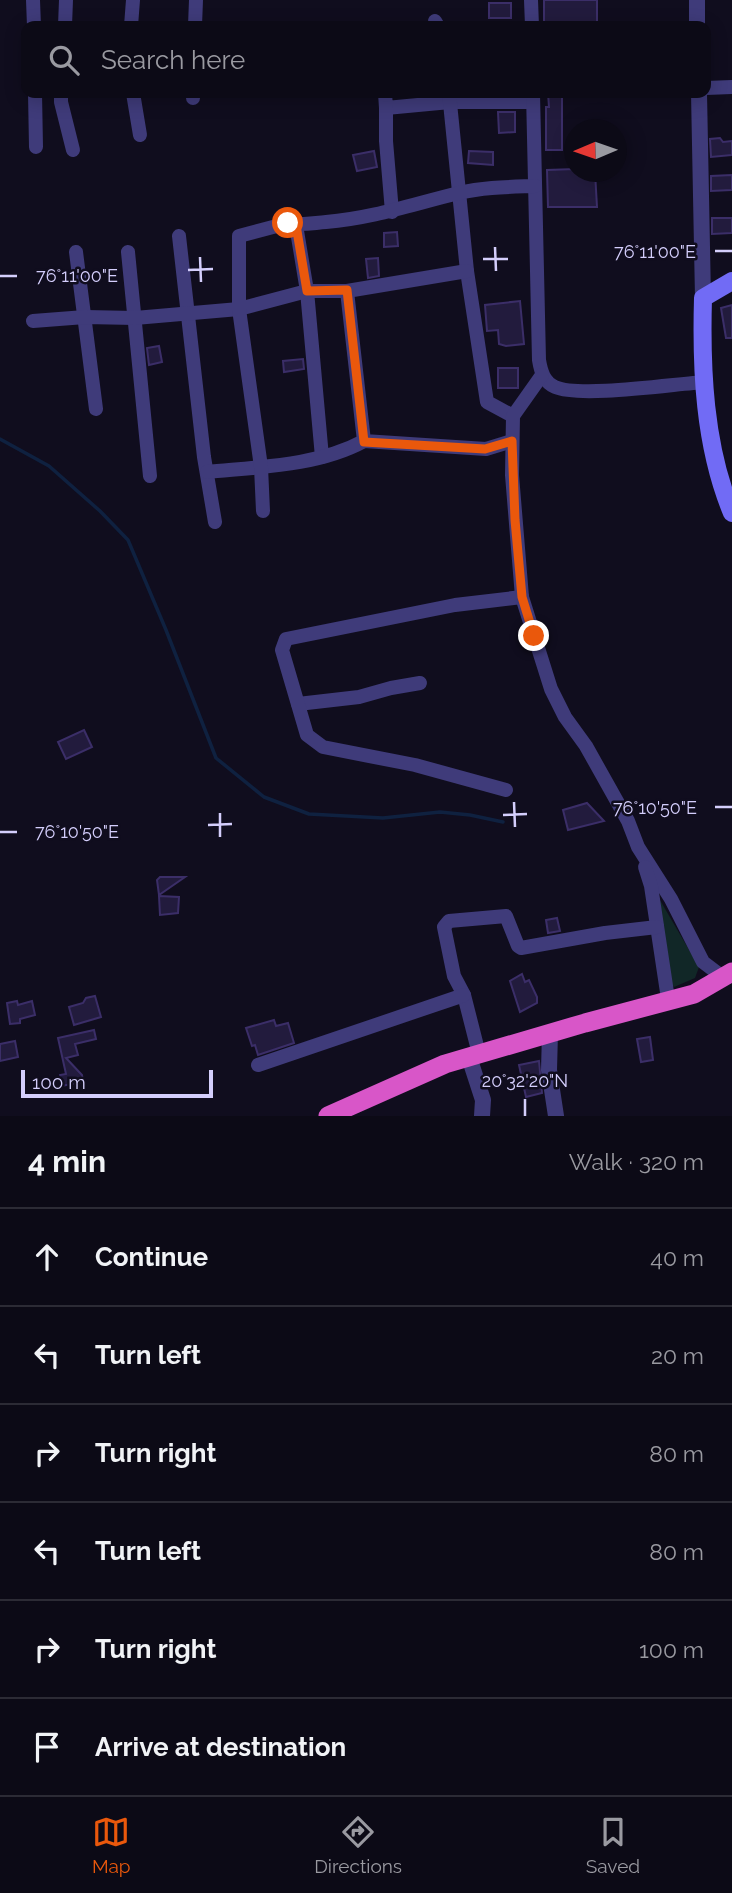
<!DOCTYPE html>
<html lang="en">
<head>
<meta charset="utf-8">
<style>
	body { margin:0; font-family:Raleway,sans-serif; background:#1a1823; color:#f1f3f6 }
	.compass { position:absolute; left:564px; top:119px; width:63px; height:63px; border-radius:50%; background:#0c0a16; box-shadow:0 4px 18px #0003; rotate:268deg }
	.scale { position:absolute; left:21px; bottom:18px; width:192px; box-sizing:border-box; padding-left:7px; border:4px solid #d4cefc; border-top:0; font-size:19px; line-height:24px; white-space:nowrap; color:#d4cefc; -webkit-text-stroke:5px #100d1e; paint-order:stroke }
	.stop { position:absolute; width:21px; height:21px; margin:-16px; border:5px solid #ea580c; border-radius:50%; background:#fff }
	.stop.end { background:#ea580c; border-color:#fff; box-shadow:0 2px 7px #0008 }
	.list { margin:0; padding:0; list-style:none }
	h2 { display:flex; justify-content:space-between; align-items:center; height:91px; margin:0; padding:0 28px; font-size:30px }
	h2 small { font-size:23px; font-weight:400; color:#9a9aa1 }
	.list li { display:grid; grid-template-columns:46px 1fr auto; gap:21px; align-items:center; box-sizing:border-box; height:98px; padding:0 28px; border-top:2px solid #2c2b35 }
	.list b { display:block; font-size:26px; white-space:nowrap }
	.list em { font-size:23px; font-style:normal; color:#9a9aa1 }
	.icon { flex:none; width:38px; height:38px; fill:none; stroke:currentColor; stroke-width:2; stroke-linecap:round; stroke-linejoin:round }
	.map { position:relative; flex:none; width:732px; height:1116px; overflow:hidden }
	.search { position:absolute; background:#0c0a16; box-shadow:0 4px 18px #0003; left:21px; right:21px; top:21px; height:77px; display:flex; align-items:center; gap:18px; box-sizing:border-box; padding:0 24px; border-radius:14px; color:#9a9aa1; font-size:26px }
	.sheet { height:679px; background:#0c0a16 }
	nav { display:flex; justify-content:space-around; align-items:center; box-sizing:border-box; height:98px; border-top:2px solid #2c2b35; background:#0c0a16; font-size:19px; color:#9a9aa1 }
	nav a { display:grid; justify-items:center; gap:4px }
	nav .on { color:#ea580c }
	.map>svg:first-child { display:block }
	.green { fill:#112727 }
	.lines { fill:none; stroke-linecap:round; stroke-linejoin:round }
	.stream { stroke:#0f2140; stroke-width:3.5 }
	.building { fill:#221b3d; stroke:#3b2e68; stroke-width:2 }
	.minor { stroke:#3f3b7a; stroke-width:14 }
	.tertiary { stroke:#3f3b7a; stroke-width:16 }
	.secondary { stroke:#716bf5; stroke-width:18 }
	.trunk { stroke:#d856c8; stroke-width:19 }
	.route { stroke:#ea580c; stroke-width:9 }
	.ticks { fill:none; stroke:#d4cefc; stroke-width:2.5 }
	.ticks-label { font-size:18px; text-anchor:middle; fill:#d4cefc; stroke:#100d1e; stroke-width:5; stroke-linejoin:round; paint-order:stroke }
</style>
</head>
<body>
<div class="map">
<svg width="732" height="1116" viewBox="0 0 732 1116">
	<rect width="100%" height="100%" fill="#100d1e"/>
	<!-- green -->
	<polygon class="green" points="657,895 699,967 695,978 674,987 667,978"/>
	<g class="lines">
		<!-- stream -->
		<polyline class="stream" points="0,439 49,466 100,511 128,540 166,630 216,758 264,797 309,814 383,818 440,812 470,815 503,822"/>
	</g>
	<!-- building -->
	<g class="building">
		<rect x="544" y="0" width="53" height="26"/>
		<rect x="489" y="3" width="22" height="15"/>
		<polygon points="548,93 562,93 562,150 546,150 546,107 549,107"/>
		<polygon points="498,112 515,112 515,132 499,133"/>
		<polygon points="720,138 723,142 732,141 732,155 711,157 710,139"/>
		<polygon points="374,151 377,167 357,171 353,155"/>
		<polygon points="469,151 493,152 493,165 468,163"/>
		<polygon points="575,169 575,172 595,172 597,207 548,207 547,170"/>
		<polygon points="732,175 732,190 711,191 711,176"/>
		<polygon points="712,218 732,218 732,233 712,234"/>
		<polygon points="397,232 398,246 384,247 384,233"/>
		<polygon points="378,258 379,276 368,278 366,259"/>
		<polygon points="520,301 524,344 506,346 499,344 498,330 487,331 485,305"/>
		<polygon points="732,305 732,338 726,338 721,308"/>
		<polygon points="159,346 162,362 149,365 147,348"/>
		<polygon points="303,359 304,369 284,372 283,361"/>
		<rect x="498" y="368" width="20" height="20"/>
		<polygon points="84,730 92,747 66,759 58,742"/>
		<polygon points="587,803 604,821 568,830 563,810"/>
		<polygon points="160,877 185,877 159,895 157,880"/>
		<polygon points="159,896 179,897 178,913 160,915"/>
		<polygon points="557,918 560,931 548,933 546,920"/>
		<polygon points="522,974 525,982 529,980 537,997 537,1003 520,1012 510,981"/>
		<polygon points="95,996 101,1017 74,1025 69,1007 83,1003 86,998"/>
		<polygon points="17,1001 18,1005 32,1001 35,1015 20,1019 20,1023 10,1024 7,1003"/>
		<polygon points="274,1020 276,1026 288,1023 294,1043 258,1055 255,1045 252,1046 246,1028"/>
		<polygon points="94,1030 96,1039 75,1044 78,1055 66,1058 82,1075 83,1082 61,1086 60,1075 66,1074 58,1038"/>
		<polygon points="650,1037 653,1060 641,1062 637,1039"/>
		<polygon points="15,1041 18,1057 0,1061 0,1044"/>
		<polygon points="539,1061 542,1093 526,1097 519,1065"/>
	</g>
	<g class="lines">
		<!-- minor -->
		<g class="minor">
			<polyline points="33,0 34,26"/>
			<polyline points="531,0 532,26"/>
			<polyline points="435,21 438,26"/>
			<polyline points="65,26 66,0"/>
			<polyline points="131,26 133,0"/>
			<polyline points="195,26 196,0"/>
			<polyline points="706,88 732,87"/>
			<polyline points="35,93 36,147"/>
			<polyline points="61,93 61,102 73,150"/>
			<polyline points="133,93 140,135"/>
			<polyline points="385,93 386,108 450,102 533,102"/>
			<polyline points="449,93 467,271 487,402 513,416"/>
			<path d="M533,93l6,267c2,12 5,22 16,27 25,11 118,-3 150,-5"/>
			<polyline points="193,98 193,93"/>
			<polyline points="386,108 386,141 392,212"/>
			<polyline points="296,225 307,291 322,457"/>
			<polyline points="179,236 204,457 215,522"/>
			<polyline points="76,252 96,409"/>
			<polyline points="128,252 150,476"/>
			<polyline points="347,291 364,441 486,449 512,441"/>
			<polyline points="33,321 85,317 135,318 239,309 307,291 347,291 467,271"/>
			<polyline points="542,375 513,416 512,475 522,597 551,689 565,717 586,746 628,821 638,847 671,899 703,962 724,978"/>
			<path d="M207,472c51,-5 111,-6 157,-31"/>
			<path d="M263,511l-2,-44 -22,-158v-73l49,-13c12,3 25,0 38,-1 48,-4 87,-18 133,-29 26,-6 50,-6 76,-7"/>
			<polyline points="298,704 359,697 391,688 420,683"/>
			<polyline points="506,790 415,765 323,747 307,735 282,650 286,639 455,605 522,597"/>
			<polyline points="645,867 651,886 668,999"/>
			<polyline points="479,1054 464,995 454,976 444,927 449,921 506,916 518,946 521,948 605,933 657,927"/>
			<polyline points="258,1065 464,995"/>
		</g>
		<!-- tertiary -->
		<g class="tertiary">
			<polyline points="697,0 697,26"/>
			<polyline points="699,93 703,298"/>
			<polyline points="550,1033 549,1070 556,1116"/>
			<polyline points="469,1057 483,1100 482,1116"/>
		</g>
		<!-- secondary -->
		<path class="secondary" d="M732,281l-29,17c-2,70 1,148 29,215"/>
		<!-- trunk -->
		<polyline class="trunk" points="328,1116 445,1064 585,1023 694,994 732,972"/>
	</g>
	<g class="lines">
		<!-- route -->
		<polyline class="route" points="288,223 296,225 307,291 347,290 364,442 485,449 512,441 515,520 522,597 534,636"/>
	</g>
	<!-- ticks -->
	<path class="ticks" d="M495,247l1,24M715,251h17M200,257l1,25M483,259h25M188,270l25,-1M0,276h17M514,802l1,25M715,807h17M220,813v24M503,815l24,-1M208,825l24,-1M0,832h17M525,1099v17"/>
	<g class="ticks-label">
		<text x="655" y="258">76°11'00"E</text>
		<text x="77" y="282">76°11'00"E</text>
		<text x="655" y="814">76°10'50"E</text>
		<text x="77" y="838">76°10'50"E</text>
		<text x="525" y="1087">20°32'20"N</text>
	</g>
</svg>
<svg class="compass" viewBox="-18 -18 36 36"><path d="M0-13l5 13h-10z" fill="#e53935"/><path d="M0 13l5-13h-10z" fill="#9a9aa1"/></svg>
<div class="scale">100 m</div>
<div class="stop" style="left:288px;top:223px"></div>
<div class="stop end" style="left:534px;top:636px"></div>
<div class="search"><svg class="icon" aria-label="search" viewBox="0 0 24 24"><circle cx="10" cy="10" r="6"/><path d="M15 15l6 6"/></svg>Search here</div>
</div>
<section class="sheet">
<h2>4 min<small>Walk · 320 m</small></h2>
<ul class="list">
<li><svg class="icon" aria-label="ahead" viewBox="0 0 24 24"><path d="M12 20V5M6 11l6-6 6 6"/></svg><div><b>Continue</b></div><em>40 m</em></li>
<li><svg class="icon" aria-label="left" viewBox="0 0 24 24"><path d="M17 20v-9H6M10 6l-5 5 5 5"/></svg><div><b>Turn left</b></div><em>20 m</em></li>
<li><svg class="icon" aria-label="right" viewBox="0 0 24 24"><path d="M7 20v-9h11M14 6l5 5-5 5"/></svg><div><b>Turn right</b></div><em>80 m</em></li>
<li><svg class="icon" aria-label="left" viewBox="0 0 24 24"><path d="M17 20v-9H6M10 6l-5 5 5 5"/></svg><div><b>Turn left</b></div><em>80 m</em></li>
<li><svg class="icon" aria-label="right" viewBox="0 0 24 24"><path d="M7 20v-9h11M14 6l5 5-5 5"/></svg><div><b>Turn right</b></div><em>100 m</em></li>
<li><svg class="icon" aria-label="arrive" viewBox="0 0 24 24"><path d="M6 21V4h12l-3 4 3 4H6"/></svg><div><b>Arrive at destination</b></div></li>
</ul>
</section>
<nav>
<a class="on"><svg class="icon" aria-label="map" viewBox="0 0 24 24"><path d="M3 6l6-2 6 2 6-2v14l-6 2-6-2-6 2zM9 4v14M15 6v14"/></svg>Map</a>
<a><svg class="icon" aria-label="directions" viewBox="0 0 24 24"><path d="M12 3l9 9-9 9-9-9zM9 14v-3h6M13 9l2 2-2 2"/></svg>Directions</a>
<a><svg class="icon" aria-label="saved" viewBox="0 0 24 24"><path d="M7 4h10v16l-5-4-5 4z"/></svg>Saved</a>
</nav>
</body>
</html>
